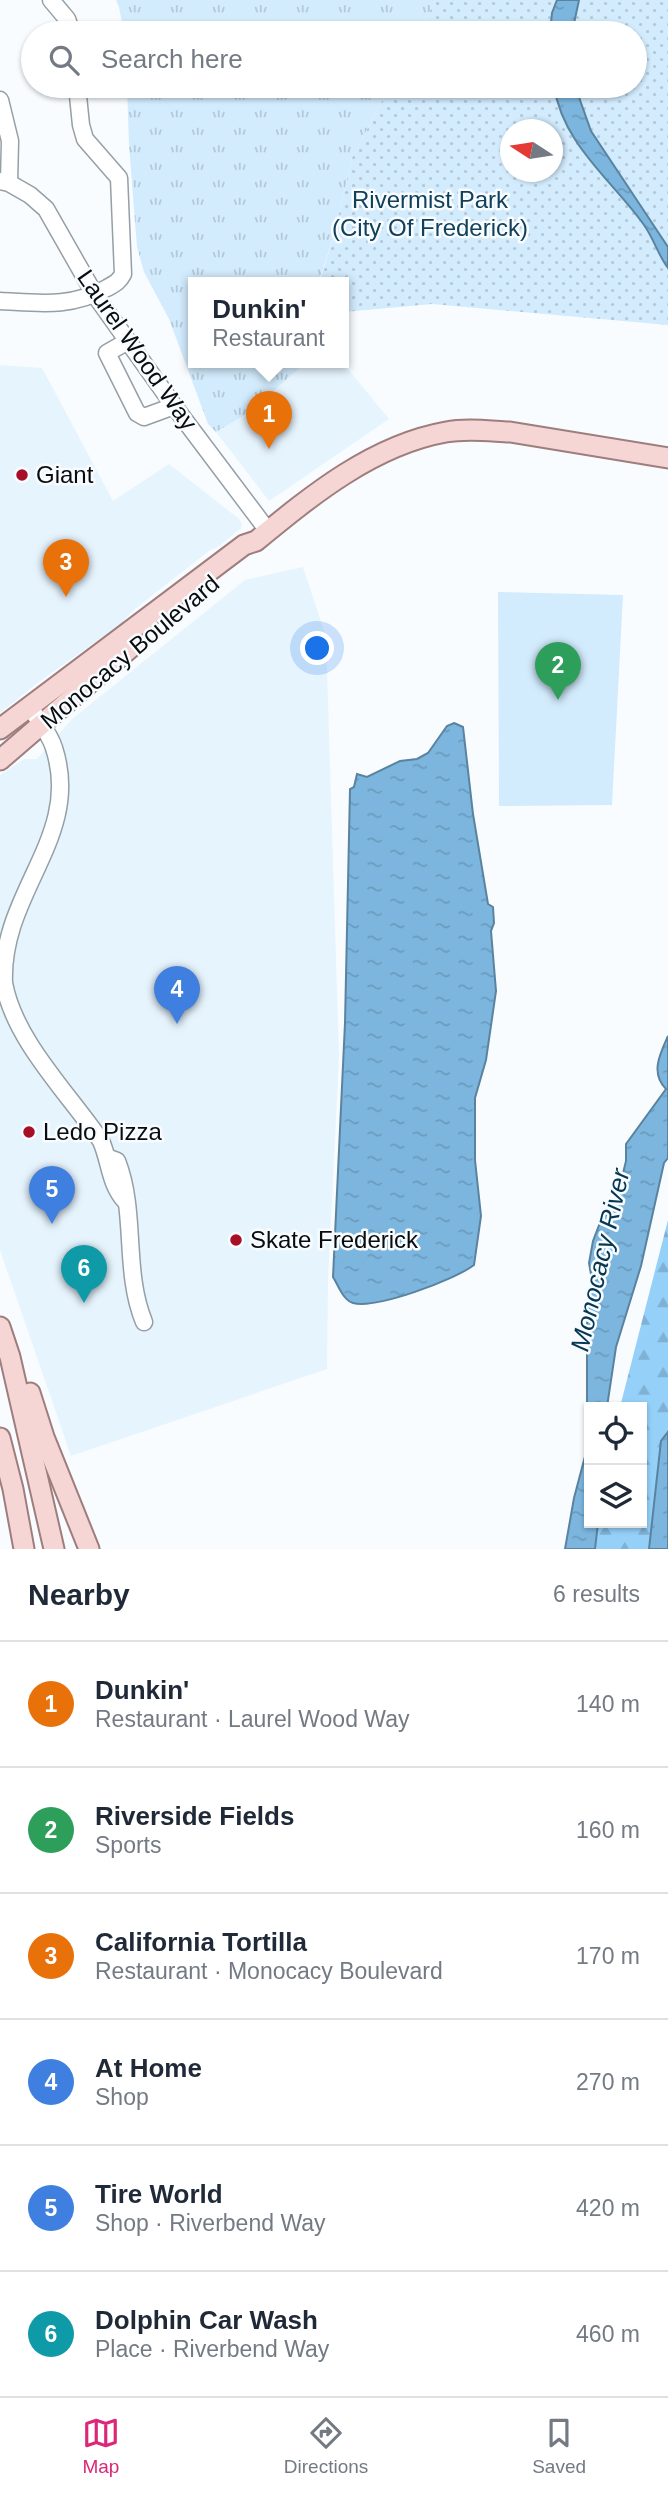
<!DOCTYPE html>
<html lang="en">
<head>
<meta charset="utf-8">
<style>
	body { margin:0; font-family:Arial,sans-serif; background:#f2f2f3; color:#1f2937 }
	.controls { position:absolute; right:21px; bottom:21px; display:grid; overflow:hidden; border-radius:0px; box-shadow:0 2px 5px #0004 }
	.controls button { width:63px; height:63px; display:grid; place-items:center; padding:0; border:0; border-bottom:2px solid #e0e1e3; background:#fff; color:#1f2937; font:35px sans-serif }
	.compass { position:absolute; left:500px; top:119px; width:63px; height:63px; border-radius:50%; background:#fff; box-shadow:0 2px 5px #0004; rotate:282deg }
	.you { position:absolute; left:318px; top:649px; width:24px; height:24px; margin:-18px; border:5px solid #fff; border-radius:50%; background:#1a73e8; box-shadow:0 0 0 10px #1a73e833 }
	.badge { display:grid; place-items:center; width:46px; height:46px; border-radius:50%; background:#db2777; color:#fff; font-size:23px; font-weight:700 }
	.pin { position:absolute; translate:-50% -58px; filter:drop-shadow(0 2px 4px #0008) }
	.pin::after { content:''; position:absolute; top:37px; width:24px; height:21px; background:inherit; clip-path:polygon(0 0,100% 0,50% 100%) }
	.popup { position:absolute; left:188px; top:277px; width:161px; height:91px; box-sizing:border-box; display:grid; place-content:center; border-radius:0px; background:#fff; filter:drop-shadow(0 2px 5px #0005); font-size:23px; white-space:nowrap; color:#747a83 }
	.popup b { font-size:26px; color:#1f2937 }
	.popup::after { content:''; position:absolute; left:50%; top:100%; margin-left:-14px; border:14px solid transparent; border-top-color:#fff }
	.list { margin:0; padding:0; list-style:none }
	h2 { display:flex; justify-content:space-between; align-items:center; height:91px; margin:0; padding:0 28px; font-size:30px }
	h2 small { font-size:23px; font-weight:400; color:#747a83 }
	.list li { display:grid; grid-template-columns:46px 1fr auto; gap:21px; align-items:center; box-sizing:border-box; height:126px; padding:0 28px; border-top:2px solid #e0e1e3 }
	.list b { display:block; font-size:26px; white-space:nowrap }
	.list p { margin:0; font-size:23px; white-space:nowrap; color:#747a83 }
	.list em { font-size:23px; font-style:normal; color:#747a83 }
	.icon { flex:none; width:38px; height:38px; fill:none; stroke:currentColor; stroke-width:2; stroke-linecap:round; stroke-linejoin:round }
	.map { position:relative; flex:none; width:668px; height:1549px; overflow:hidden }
	.search { position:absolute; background:#fff; box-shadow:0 2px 5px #0004; left:21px; right:21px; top:21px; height:77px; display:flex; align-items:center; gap:18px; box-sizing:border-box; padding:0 24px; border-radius:38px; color:#747a83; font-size:26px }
	.sheet { height:847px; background:#fff }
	nav { display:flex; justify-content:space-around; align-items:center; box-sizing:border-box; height:98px; border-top:2px solid #e0e1e3; background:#fff; font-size:19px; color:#747a83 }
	nav a { display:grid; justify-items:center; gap:4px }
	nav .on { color:#db2777 }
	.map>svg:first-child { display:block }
	.built { fill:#e6f4fe }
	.grass { fill:url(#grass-tufts) }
	.forest { fill:url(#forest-firs) }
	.park { fill:url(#park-dots); fill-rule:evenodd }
	.pitch { fill:#d2ebfd }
	.water { fill:url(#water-ripples); stroke:#5a83a0; stroke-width:2 }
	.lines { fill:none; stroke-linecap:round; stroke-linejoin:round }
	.minor-casing { stroke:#959fa6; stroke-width:19 }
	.major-casing { stroke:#9e7e7d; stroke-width:23 }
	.minor { stroke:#fff; stroke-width:16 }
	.major { stroke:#f5d6d4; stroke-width:19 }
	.poi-dot { fill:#a70f26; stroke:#f8fcff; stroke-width:2.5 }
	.labels { text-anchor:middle; stroke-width:5; stroke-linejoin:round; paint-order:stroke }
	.park-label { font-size:24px; fill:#11405b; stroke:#f8fcff }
	.street-label { font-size:24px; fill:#090c0f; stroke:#f8fcff }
	.poi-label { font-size:24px; fill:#090c0f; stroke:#f8fcff; text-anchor:start }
	.water-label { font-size:26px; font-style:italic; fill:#053752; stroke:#f8fcff }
</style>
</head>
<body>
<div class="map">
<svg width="668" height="1549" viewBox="0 0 668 1549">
	<defs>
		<pattern id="grass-tufts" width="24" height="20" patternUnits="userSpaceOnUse" patternTransform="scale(1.75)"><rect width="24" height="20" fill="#d2ebfd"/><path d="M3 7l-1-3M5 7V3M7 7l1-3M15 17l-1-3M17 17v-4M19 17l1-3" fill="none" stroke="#b3c8d8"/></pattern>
		<pattern id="forest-firs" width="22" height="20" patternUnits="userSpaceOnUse" patternTransform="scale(1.75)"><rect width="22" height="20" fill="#95d0f9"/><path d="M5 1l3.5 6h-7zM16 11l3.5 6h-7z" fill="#7fb1d4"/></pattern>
		<pattern id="park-dots" width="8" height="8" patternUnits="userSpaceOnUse" patternTransform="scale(1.75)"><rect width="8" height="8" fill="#d2ebfd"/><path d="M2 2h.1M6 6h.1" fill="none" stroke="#b3c8d8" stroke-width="1.8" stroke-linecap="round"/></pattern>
		<pattern id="water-ripples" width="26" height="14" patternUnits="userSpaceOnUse" patternTransform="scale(1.75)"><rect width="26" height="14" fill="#7cb6de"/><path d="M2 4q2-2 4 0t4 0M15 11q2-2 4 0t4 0" fill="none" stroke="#6a9bbd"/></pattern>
	</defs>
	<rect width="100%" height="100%" fill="#f8fcff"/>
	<!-- built -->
	<g class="built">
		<polygon points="305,363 343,363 389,419 269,501 216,432 250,412"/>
		<polygon points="0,365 42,368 113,501 169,464 239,519 242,524 241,528 218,547 210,550 131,612 122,623 36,684 0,713"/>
		<polygon points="303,567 326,637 339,1057 328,1280 327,1369 71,1456 0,1250 0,775 24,759 37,759 72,719 245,580"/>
	</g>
	<!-- grass -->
	<g class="grass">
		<polygon points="116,0 436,0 418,33 124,33 119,7"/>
		<polygon points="127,86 390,86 352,158 334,236 318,283 194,283 194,363 305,363 250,412 216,432 208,424 169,319 144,272 137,247 129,145"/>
	</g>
	<!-- forest -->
	<polygon class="forest" points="668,1220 668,1549 584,1549 590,1523 642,1523 642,1407 620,1407"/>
	<!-- park -->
	<path class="park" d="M436,0h232v325l-236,-21 -88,8v-29h-25l15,-47 18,-78 38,-72h245v-53h-217zM510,130h42v42h-42z"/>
	<!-- pitch -->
	<polygon class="pitch" points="498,592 623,595 612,805 499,806"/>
	<!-- water -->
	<g class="water">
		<polygon points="557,0 579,0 572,33 550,33 552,13"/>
		<path d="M554,86h21l16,45 77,116v21c-10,-13 -14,-29 -24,-43 -32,-45 -81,-80 -90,-139z"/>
		<path d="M454,723l9,4 10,87 15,90 5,3 1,16 -3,8 5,60 -10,69 -11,38v62l6,56 -7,49c-20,15 -97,44 -121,38 -10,-3 -15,-18 -20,-26l12,-254 5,-234 4,-2 3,-13 10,3 33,-16 17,-2 11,-6 19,-27z"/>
		<path d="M668,1036v122l-4,5 -23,103 -25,81 -9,60h-18v116h9l-3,26h-30l9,-51 13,-49v-125l5,-44 -3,-17 4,-22 8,-21 14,-14 11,-45v-17l40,-55c-16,-16 -6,-35 2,-53z"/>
		<polygon points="668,1432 668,1549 649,1549 661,1441"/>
	</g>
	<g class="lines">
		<!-- minor casing -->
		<g class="minor-casing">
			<g id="minor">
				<polyline points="51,0 67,19 72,33"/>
				<polyline points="0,100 10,141 9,183"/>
				<polyline points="0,181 9,183 30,195 46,209 95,295 174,406 268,531"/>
				<path d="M0,301c40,2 70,7 107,-13 7,-4 12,-6 16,-14l-4,-96 -34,-39 -4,-14 -4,-39"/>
				<polyline points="128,341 107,353 137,413 144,417 174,406"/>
				<path d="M30,707c8,13 20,27 24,41 29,89 -54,144 -50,235 10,57 65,111 97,158 9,20 8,42 24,60"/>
				<path d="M109,1158l8,3c20,51 6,110 27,161"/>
			</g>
		</g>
		<!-- major casing -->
		<g class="major-casing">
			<g id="major">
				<path d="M0,729l244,-184 12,-4c56,-46 117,-96 190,-109 20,-4 43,-1 64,0l158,26"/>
				<polyline points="0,760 136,643"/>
				<polyline points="0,1327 10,1357 54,1549"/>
				<polyline points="30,1393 44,1437 89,1549"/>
				<polyline points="0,1438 13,1489 24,1549"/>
			</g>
		</g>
		<!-- minor -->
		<use href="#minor" class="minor"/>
		<!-- major -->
		<use href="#major" class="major"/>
	</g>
	<!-- markers -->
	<g class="poi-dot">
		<circle cx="22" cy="475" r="7"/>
		<circle cx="29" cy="1132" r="7"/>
		<circle cx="236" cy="1240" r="7"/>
	</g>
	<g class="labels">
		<!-- park labels -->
		<g class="park-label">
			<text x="430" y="208">Rivermist Park<tspan x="430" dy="28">(City Of Frederick)</tspan></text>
		</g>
		<!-- street labels -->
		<g class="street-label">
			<text transform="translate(137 350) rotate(55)" y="8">Laurel Wood Way</text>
			<text transform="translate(130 652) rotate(-40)" y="8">Monocacy Boulevard</text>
		</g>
		<!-- poi labels -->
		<g class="poi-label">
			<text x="36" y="483">Giant</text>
			<text x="43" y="1140">Ledo Pizza</text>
			<text x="250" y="1248">Skate Frederick</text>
		</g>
		<!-- water labels -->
		<g class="water-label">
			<text transform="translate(600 1260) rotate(-77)" y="9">Monocacy River</text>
		</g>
	</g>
</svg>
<div class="controls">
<button><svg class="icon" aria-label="locate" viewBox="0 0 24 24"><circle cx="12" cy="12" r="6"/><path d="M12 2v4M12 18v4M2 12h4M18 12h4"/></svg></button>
<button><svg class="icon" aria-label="layers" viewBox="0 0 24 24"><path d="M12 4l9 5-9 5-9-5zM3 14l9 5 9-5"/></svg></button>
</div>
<svg class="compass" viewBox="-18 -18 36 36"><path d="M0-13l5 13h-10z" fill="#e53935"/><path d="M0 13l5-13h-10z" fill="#747a83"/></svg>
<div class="you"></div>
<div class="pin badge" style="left:269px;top:449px;background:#e8710a">1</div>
<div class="popup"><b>Dunkin'</b>Restaurant</div>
<div class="pin badge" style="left:558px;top:700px;background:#2e9e5b">2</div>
<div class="pin badge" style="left:66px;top:597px;background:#e8710a">3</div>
<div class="pin badge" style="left:177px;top:1024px;background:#3f7fe0">4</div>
<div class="pin badge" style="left:52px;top:1224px;background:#3f7fe0">5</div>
<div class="pin badge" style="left:84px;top:1303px;background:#0f9aa8">6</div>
<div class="search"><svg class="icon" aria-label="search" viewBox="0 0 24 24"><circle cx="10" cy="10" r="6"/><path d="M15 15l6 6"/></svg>Search here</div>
</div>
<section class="sheet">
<h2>Nearby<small>6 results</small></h2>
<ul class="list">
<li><span class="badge" style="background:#e8710a">1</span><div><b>Dunkin'</b><p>Restaurant · Laurel Wood Way</p></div><em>140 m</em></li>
<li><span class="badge" style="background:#2e9e5b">2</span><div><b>Riverside Fields</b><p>Sports</p></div><em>160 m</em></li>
<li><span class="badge" style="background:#e8710a">3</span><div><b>California Tortilla</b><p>Restaurant · Monocacy Boulevard</p></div><em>170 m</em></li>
<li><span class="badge" style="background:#3f7fe0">4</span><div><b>At Home</b><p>Shop</p></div><em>270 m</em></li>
<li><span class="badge" style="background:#3f7fe0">5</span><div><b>Tire World</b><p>Shop · Riverbend Way</p></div><em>420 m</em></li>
<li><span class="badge" style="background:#0f9aa8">6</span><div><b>Dolphin Car Wash</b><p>Place · Riverbend Way</p></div><em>460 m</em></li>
</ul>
</section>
<nav>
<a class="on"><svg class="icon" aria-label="map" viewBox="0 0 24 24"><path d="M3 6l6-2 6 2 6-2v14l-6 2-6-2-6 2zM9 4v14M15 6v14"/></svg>Map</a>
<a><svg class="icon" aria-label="directions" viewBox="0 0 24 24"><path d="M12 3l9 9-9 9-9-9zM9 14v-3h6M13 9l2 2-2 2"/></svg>Directions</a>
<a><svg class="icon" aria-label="saved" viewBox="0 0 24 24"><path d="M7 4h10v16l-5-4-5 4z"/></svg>Saved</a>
</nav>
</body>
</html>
